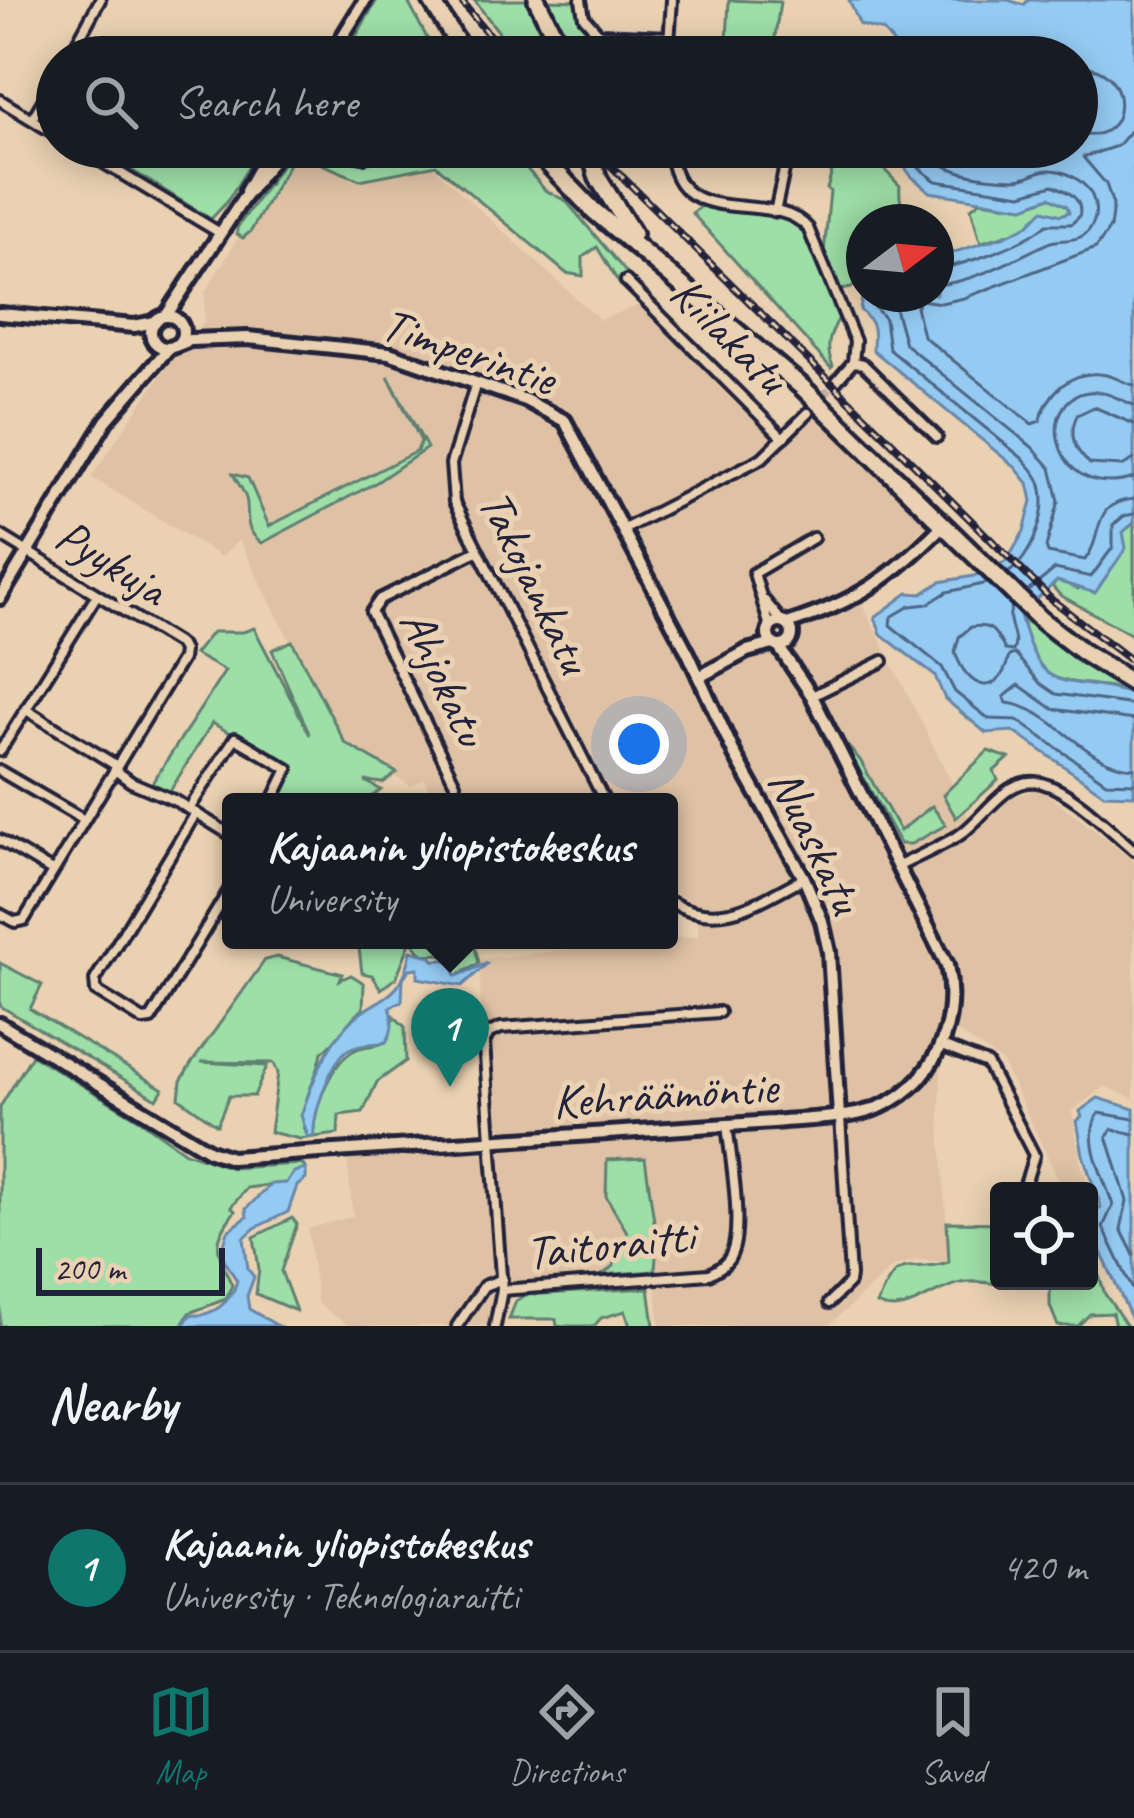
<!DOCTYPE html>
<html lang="en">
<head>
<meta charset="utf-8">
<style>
	body { margin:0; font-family:Caveat,sans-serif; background:#20242c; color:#f1f3f6 }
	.controls { position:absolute; right:36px; bottom:36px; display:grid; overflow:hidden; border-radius:12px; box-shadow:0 6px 30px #0003 }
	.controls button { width:108px; height:108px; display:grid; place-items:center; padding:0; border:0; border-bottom:3px solid #363941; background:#171b24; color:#f1f3f6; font:60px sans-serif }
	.compass { position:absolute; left:846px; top:204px; width:108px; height:108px; border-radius:50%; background:#171b24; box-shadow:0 6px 30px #0003; rotate:74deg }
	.scale { position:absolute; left:36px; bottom:30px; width:189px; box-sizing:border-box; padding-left:12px; border:6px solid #22223b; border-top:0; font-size:33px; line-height:42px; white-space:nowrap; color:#22223b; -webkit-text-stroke:9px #ead1b2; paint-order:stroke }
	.you { position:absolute; left:639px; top:744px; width:42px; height:42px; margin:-30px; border:9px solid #fff; border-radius:50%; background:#1a73e8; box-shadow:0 0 0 18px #1a73e833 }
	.badge { display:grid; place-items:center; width:78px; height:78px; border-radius:50%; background:#0f766e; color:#fff; font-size:39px; font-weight:700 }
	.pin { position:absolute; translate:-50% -99px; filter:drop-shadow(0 3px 6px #0008) }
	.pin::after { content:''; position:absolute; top:63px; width:42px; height:36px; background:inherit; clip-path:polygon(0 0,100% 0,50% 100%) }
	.popup { position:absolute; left:222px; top:793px; width:456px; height:156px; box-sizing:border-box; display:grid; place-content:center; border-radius:12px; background:#171b24; filter:drop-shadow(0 3px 9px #0005); font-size:39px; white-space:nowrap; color:#9ea1a6 }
	.popup b { font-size:45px; color:#f1f3f6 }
	.popup::after { content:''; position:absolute; left:50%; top:100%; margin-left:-24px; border:24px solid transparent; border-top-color:#171b24 }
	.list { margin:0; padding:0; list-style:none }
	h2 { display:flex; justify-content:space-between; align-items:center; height:156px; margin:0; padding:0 48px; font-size:51px }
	h2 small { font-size:39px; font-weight:400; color:#9ea1a6 }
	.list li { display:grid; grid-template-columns:78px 1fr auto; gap:36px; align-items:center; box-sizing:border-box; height:168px; padding:0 48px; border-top:3px solid #363941 }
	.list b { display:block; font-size:45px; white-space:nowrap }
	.list p { margin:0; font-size:39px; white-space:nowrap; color:#9ea1a6 }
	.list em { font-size:39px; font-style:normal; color:#9ea1a6 }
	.icon { flex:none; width:66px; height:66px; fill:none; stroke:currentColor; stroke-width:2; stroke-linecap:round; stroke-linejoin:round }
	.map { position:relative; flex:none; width:1134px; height:1326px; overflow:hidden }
	.search { position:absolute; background:#171b24; box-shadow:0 6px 30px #0003; left:36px; right:36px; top:36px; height:132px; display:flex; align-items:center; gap:30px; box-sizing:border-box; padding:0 42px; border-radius:66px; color:#9ea1a6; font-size:45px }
	.sheet { height:324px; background:#171b24 }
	nav { display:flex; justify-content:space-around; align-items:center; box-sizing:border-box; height:168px; border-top:3px solid #363941; background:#171b24; font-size:33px; color:#9ea1a6 }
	nav a { display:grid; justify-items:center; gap:6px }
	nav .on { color:#0f766e }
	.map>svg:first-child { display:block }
	.built { fill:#dfc2a5 }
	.green { fill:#9edfa8; stroke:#608072; stroke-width:3 }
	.water { fill:#95cbf3; stroke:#6787a9; stroke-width:3 }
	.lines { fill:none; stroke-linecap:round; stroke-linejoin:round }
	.shore { stroke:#506685; stroke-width:3 }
	.street-tunnel { stroke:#c2ae9a; stroke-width:8; stroke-dasharray:8 4; stroke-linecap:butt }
	.street-casing { stroke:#22223b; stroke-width:16 }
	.secondary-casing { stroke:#22223b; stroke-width:20 }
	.highway-casing { stroke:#22223b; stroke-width:24 }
	.street { stroke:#ead1b2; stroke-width:8 }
	.secondary { stroke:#ead1b2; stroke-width:10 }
	.highway { stroke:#ead1b2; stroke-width:15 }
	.rail-casing { stroke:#22223b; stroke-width:8 }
	.rail { stroke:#ead1b2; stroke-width:3; stroke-dasharray:9; stroke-linecap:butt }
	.labels { text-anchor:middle; stroke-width:10; stroke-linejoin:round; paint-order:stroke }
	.street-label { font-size:48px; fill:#22223b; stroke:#ead1b2 }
</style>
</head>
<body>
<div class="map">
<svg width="1134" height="1326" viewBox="0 0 1134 1326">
	<rect width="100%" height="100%" fill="#ead1b2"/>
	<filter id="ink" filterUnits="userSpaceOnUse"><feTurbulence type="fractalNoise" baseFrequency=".00833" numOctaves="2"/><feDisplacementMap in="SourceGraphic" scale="24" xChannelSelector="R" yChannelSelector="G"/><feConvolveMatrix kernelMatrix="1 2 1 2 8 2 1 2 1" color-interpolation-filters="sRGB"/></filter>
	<g filter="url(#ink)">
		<!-- built -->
		<polygon class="built" points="292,147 304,147 370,178 430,164 600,320 644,303 784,444 818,412 926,525 886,567 855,590 976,831 1010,797 1040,788 1134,861 1134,1099 1105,1086 1072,1111 1080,1161 1097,1211 1089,1215 1089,1191 1064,1191 1002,1062 955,1030 941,1070 940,1122 949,1262 919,1260 894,1266 828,1326 660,1326 654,1273 498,1285 491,1326 349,1326 317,1303 308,1229 353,1216 346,1148 486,1137 479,959 698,936 698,905 669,890 669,802 435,802 424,779 411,786 342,744 239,540 221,557 91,477 167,366 204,322 205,293"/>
		<!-- green -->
		<g class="green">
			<polygon points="377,0 407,0 437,57 344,57"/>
			<polygon points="474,0 527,0 555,57 518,57"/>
			<polygon points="548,0 578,1 586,26 597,36 597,57 576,57"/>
			<polygon points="729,0 780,2 774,44 764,57 701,57 727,41"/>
			<polygon points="94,147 261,147 226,203 211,219"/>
			<polygon points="294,147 314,147 350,161 383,160 410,147 508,147 545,190 566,201 630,277 620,285 597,247 583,257 583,276 566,273 436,165 360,180 295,153 251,231 243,238 237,234 237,228"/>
			<path d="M839,147h40l10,16 -9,2 20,21c-2,13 4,23 2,36h-38v54l-13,12 -11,2 -16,-37 6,-62 -3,-2z"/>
			<path d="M1050,197l17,9 3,6c-30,10 -59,23 -89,30l-2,-4 -8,-30 9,-7 44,6z"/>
			<path d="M702,206l88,13 11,7 14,25 24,67c-10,17 -14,30 -6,48l-2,2 -139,-155z"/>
			<path d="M388,376l39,72 -50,34 -115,61c-16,-12 -14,-20 -15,-39 0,-10 -9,-20 -14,-30l15,4 21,48 148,-75 4,-10z"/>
			<polygon points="1134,523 1134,636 1060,595 1052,586 1057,580 1078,589 1122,532"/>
			<path d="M1022,621l17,5 93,66c-9,-1 -19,-5 -28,-6 -57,-6 -67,-6 -82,-65z"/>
			<polygon points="254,628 310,735 272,650 292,641 345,743 397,773 383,783 365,781 381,790 365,802 275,802 293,768 212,723 170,791 152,783 225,671 194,654 212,632 243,632"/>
			<polygon points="844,742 860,760 900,831 932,806 946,825 911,844 900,844"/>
			<polygon points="988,751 1009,758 994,771 998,780 956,818 943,795"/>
			<polygon points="358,940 449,940 461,946 473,940 479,963 456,976 451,960 439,954 423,955 411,940 396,978 381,989 372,975 362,973"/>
			<path d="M277,957l66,17 -3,6 11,-5 13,8 -1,26c-17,11 -23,31 -41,43 -4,28 -29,59 -14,85l6,-1c-2,-26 18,-77 43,-87 10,-4 19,-2 29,-7l8,-26 11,11 1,34 -29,21 -14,30 -24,3 -1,19 -38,5 -30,-7 8,-59 -4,-10 -73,-1 66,4 -13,30h-25l-12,29 -38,-27 2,-17 10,-17 74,-104z"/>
			<polygon points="0,963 42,985 30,1009 163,1089 157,1099 0,1006"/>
			<path d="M32,1055l108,65 45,32 47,16 70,-4 4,5 -20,14 -39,5 -16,19 4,4c-24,32 -19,39 -3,74l-6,14 -37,14 -7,13h-182v-219z"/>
			<polygon points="645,1158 657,1242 655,1271 602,1275 614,1266 615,1252 625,1246 627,1232 606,1196 607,1160"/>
			<polygon points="292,1218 297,1224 281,1271 296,1311 256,1294 259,1269 254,1237"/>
			<path d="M947,1222l52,1v58h9l-5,4c-13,-2 -28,-5 -41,-2 -28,4 -57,36 -85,21 23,-55 28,-29 72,-42z"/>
			<polygon points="1089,1262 1095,1264 1105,1294 1127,1326 1115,1326 1112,1313 1090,1314 1078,1326 1058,1326 1050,1306 1050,1289 1067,1281 1089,1281"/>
			<polygon points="649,1288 654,1326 630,1326 625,1311 601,1318 594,1326 557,1326 556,1319 509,1319 516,1301 525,1295"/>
		</g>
		<!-- water -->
		<g class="water">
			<path d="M849,0h159l16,5 4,-5h106v523l-11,9 3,16 -31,45 -38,-12 -37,34c23,89 46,57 114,80v100l-30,-1 -91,-63 -27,2 -41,-34 -10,-23 -54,-42 -6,-17 33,-24 14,1 18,-12 34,-6 33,-15 17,-30 8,-30 -4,-18 -13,-16 -142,-117c0,-18 5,-24 -13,-40l3,-19 73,3v-32l6,-6 63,-20 23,-11 15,-15 18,5 8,-3 -2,-6 -17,-9 -26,10 -94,-15 -19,-16 -20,-29h186v-49l15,11 2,-10 -7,-6 -10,3v-39h-185l2,-13 -11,-13 -23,-6z"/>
			<path d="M411,951l20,5 3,4h17l5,16 32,-13 -26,23 -44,-8v-10l-8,1 -7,9 -1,23 -12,6c4,10 3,26 -4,35 -13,3 -25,0 -37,7 -18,11 -37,66 -35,87l-6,1 -7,-22c11,-31 24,-68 47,-91 28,-30 53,-18 63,-73z"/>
			<polygon points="1098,1098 1134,1109 1134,1324 1089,1226 1089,1217 1101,1207 1083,1155 1077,1121 1082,1117 1080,1111"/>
			<path d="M306,1169v10l-9,7 -9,26 -33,16 -11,10 4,31 6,8 -7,19 2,13 29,17h-95l7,-11c22,2 41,-12 47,-34l-16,-27 7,-23 19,-14 -1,-8 25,-25 15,-1 8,-11z"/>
		</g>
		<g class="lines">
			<!-- shore -->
			<g class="shore">
				<path d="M1077,67c57,-6 57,83 0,65"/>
				<path d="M1134,126l-17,20 -34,11 23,27 7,21 -3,23 -14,20 -132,50 -23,5 -20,-3 -5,6 7,30 109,88 8,-3c8,-29 32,-53 66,-46 10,2 18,8 28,10"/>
				<path d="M904,147l15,21 17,13 86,13 31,-9c15,6 31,14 26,32l-8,7h-24c-22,20 -82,41 -111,45"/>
				<path d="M922,147c21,27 60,31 93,32 10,0 17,-5 27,-8 20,-5 47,11 52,30 4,13 0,26 -10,34 -12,8 -25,3 -36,8 -34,16 -73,39 -112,42"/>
				<path d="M875,294l-3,10 13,15 4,30 133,109c7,8 15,15 18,24 10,28 -8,75 -32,91"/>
				<path d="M891,294l14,50 127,103 19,21 8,33 -13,46 2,6 37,7c20,-25 4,-57 49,-61"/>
				<path d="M1134,405c-11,-4 -24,-12 -36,-13 -66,-5 -50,113 36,86"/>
				<path d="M1134,424l-40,-17 -17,8c-9,20 -3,35 13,49l32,2 12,-7"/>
				<polyline points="988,583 947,592 928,604 910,606 891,617 890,625 942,667 955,692 989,719 1017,720 1106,782 1134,783"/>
				<polyline points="1027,592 1055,569 1091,577 1113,547 1113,525 1124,516 1134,514"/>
				<path d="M1012,606c-8,16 8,31 1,45l-8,-1c-9,-17 -13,-27 -34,-23l-12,10 -4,15c12,37 44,49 54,4l6,-2 25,29 16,11 78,11"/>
				<path d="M1134,720l-81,-11 -34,-24 -15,12 3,6c49,6 77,63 127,65"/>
				<path d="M1134,1119l-35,-6c-18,26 5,64 14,92l-10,22 31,65"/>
				<polyline points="1134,1134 1112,1129 1107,1136 1127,1201 1121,1229 1134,1255"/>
			</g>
			<!-- street-tunnel -->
			<polyline class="street-tunnel" points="808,413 836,382"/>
			<!-- street casing -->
			<g class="street-casing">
				<g id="street">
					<polyline points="581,0 584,17 599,34 668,37"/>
					<polyline points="69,57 100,0"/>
					<polyline points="668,57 672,0"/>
					<polyline points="0,100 57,135"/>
					<polyline points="32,119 57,77"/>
					<polyline points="77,147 220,233"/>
					<path d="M670,147c3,89 102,39 138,81l47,113 -2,21 -17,20"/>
					<polyline points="775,212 789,147"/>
					<polyline points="626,281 783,438"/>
					<polyline points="854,362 863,364 937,437"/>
					<polyline points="476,383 451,464 454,502 605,802"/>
					<polyline points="624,529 762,458 808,413"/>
					<polyline points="0,535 180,645 183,651 182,659 24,920 15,922 0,914"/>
					<polyline points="765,601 783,623"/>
					<polyline points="770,627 754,573 813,538"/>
					<polyline points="812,696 883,661"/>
					<polyline points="28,711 117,766"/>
					<polyline points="0,751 97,595"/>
					<polyline points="115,770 131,782 176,801 231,835"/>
					<polyline points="0,771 84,820"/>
					<polyline points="455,783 371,612 380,599 477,551"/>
					<polyline points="189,809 235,738 288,769 272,802"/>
					<polyline points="196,813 95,980 96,991 143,1020 151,1019 231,887"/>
					<polyline points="0,840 52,871"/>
					<path d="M899,866c20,-10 40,-19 59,-30 26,-16 49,-63 84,-53 34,10 65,45 92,67"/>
					<path d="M669,901c51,30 89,1 135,-23"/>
					<polyline points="942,1046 987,1064 1034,1155 1025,1185"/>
					<path d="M502,1290l207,-16c9,-5 18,-9 22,-19 13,-27 -1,-100 -4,-131"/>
					<polyline points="829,1303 849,1283 850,1276 840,1117"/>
					<polyline points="457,1326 484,1286 502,1279"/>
					<polyline points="495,1326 502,1290 484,1043 489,1033 501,1028 719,1012"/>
				</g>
			</g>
			<!-- secondary casing -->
			<g class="secondary-casing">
				<g id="secondary">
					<polyline points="330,57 365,0"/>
					<polyline points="246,191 271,147"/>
					<polyline points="0,314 134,326 155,322"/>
					<circle cx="167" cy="332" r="16"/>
					<polyline points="166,316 243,199 282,147"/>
					<polyline points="175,346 190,340 248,338 389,353 525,400 565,421 688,653 735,755 804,878 822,921 829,952 839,1116"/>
					<polyline points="0,598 106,421 168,349"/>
					<circle cx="780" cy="634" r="12"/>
					<path d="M787,624c69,-22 104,-46 154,-97"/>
					<polyline points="699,677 747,651 773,644"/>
					<path d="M0,1024l210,127 21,7 542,-36c27,-3 57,-3 84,-8 69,-14 105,-82 90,-149l-135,-269 -34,-50"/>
				</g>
			</g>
			<!-- highway casing -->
			<g class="highway-casing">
				<g id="highway">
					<polyline points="431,0 466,57"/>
					<polyline points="537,0 565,57"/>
					<polyline points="336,147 363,153 389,147"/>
					<polyline points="532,147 593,210 802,387 1041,620 1084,653 1134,684"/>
					<polyline points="589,147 598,178 633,234"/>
				</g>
			</g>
			<!-- street -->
			<use href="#street" class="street"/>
			<!-- secondary -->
			<use href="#secondary" class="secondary"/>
			<!-- highway -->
			<use href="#highway" class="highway"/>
			<!-- rail casing -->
			<g class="rail-casing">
				<g id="rail">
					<polyline points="460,0 507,57"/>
					<polyline points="592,147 1053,601 1134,663"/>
				</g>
			</g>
			<!-- rail -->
			<use href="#rail" class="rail"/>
		</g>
	</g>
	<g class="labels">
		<!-- street labels -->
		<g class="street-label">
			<text transform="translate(730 334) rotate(45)" y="17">Kiilakatu</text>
			<text transform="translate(469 350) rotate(19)" y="17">Timperintie</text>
			<text transform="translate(112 561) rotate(32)" y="17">Pyykuja</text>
			<text transform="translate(536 581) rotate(64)" y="17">Takojankatu</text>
			<text transform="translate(445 677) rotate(65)" y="17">Ahjokatu</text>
			<text transform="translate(817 840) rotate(64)" y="17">Nuaskatu</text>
			<text transform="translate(665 1093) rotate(-4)" y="17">Kehräämöntie</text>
			<text transform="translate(610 1243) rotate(-6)" y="17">Taitoraitti</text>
		</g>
	</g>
</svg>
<div class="controls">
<button><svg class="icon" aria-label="locate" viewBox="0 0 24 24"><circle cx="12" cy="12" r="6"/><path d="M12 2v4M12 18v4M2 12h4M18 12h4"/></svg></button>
</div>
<svg class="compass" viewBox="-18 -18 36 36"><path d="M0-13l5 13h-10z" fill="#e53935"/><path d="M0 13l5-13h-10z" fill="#9ea1a6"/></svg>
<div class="scale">200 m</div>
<div class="you"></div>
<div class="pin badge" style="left:450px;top:1087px">1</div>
<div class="popup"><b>Kajaanin yliopistokeskus</b>University</div>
<div class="search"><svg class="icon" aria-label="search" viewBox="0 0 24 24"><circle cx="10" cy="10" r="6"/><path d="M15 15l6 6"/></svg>Search here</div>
</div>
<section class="sheet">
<h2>Nearby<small></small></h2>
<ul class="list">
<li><span class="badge">1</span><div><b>Kajaanin yliopistokeskus</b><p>University · Teknologiaraitti</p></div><em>420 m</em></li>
</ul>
</section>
<nav>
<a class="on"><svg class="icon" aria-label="map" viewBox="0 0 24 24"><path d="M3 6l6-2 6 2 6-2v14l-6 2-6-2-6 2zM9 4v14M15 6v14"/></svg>Map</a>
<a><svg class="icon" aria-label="directions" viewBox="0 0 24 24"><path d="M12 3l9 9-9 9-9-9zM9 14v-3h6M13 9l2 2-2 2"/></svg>Directions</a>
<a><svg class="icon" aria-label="saved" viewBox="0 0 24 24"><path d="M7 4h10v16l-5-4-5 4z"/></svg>Saved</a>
</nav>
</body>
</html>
